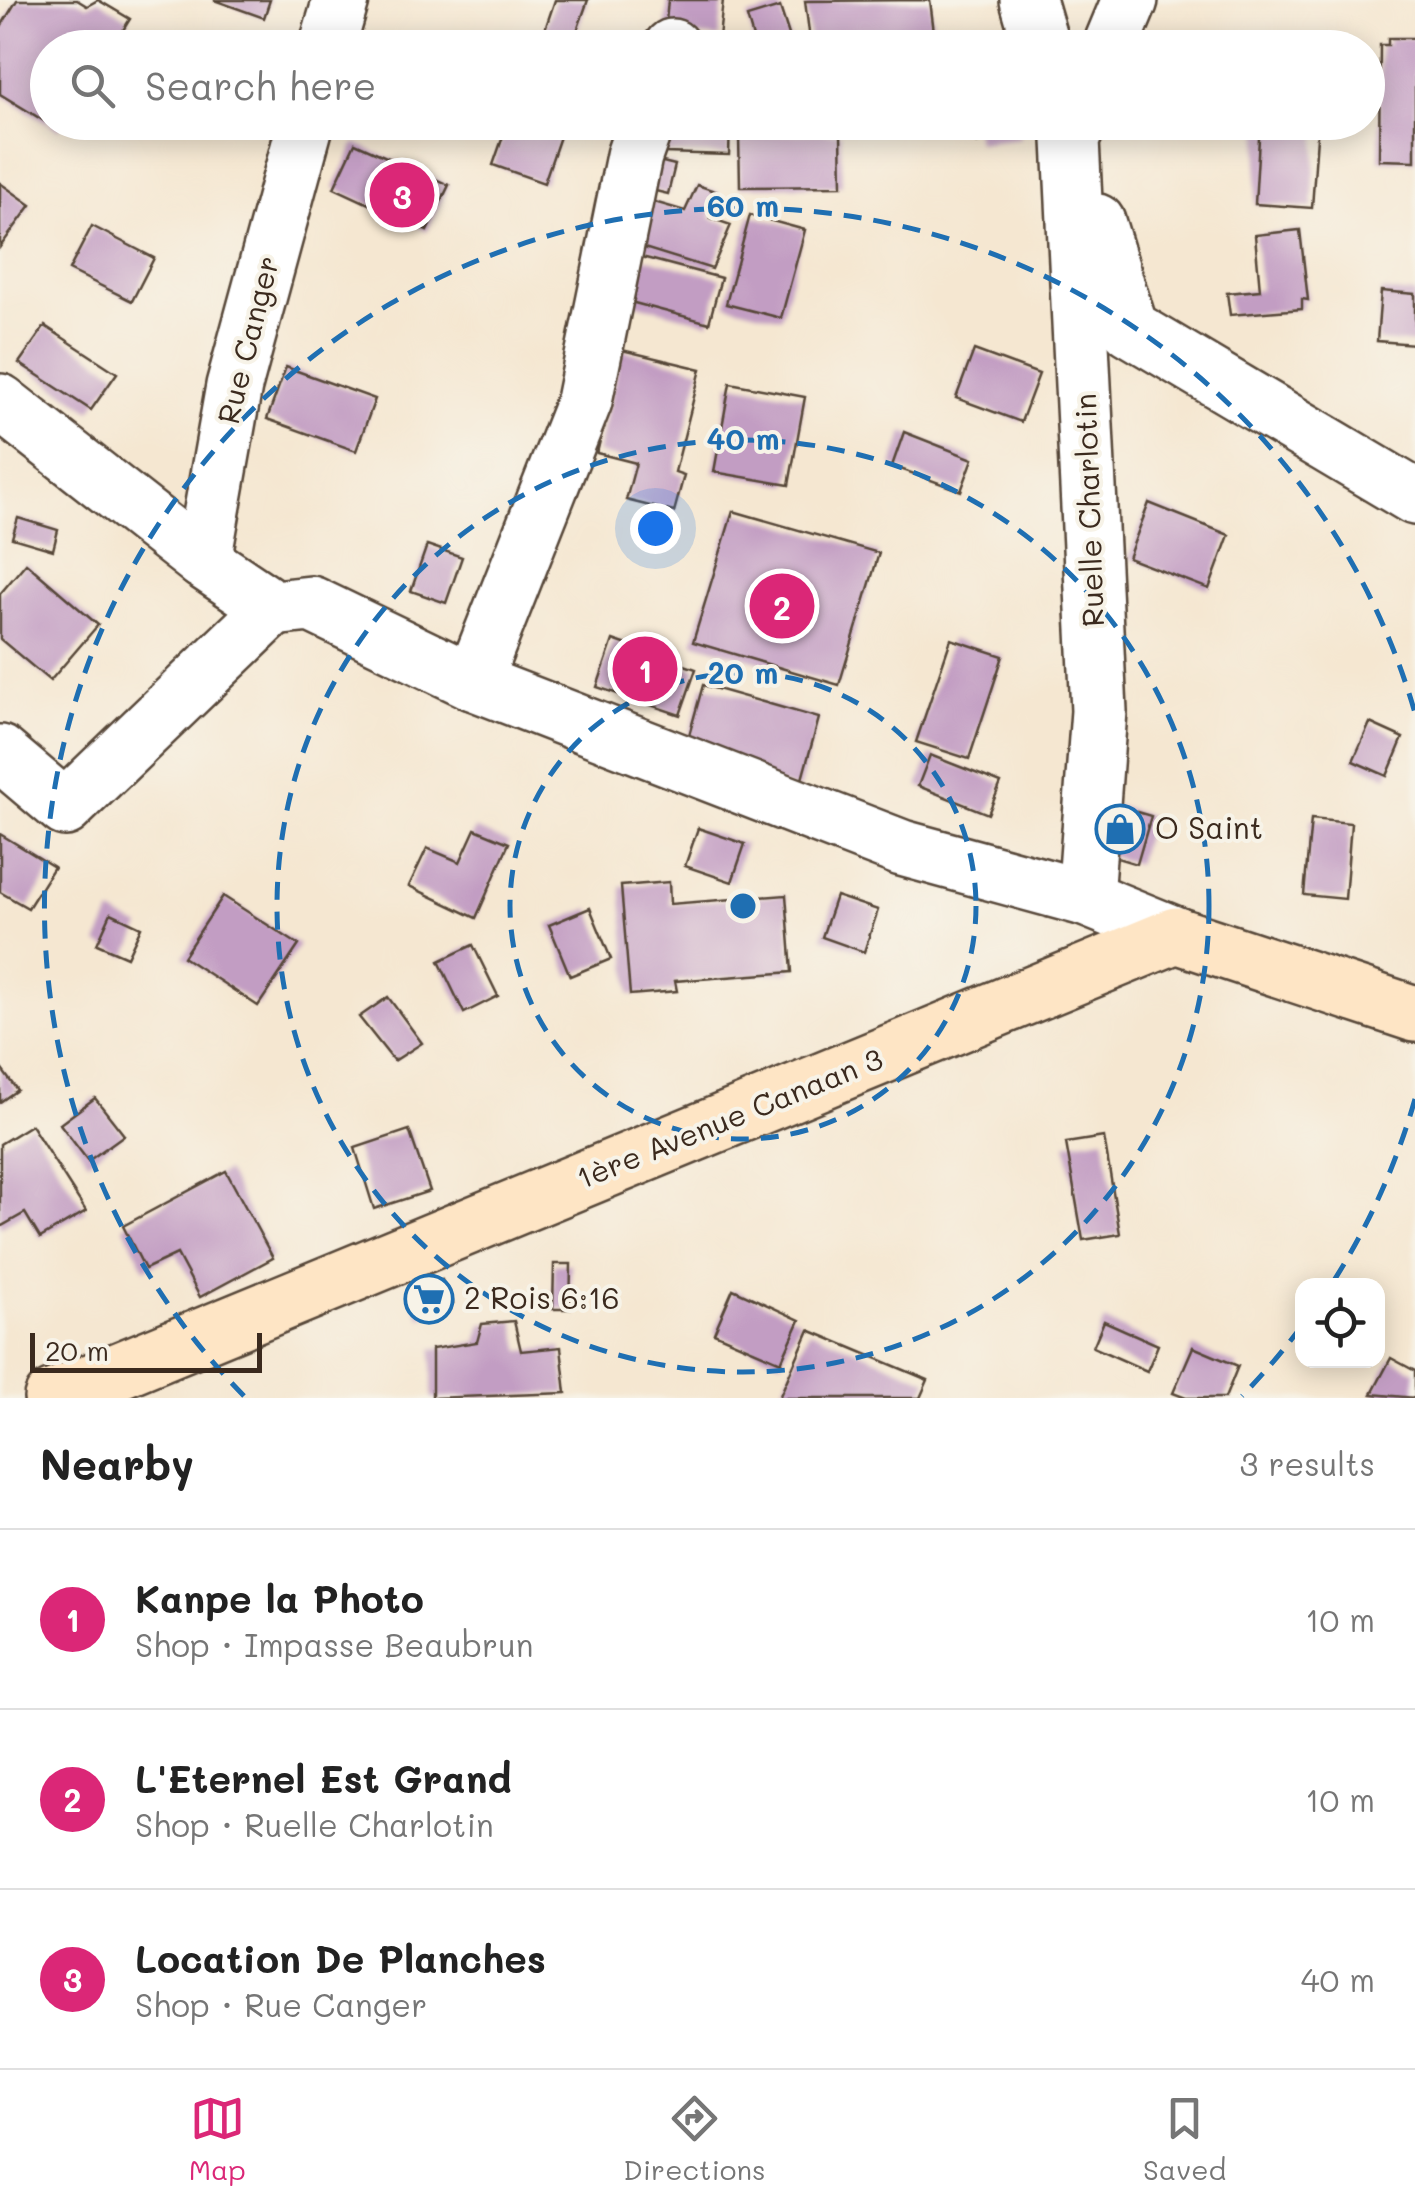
<!DOCTYPE html>
<html lang="en">
<head>
<meta charset="utf-8">
<style>
	body { margin:0; font-family:Mali,sans-serif; background:#f2f2f2; color:#222 }
	.controls { position:absolute; right:30px; bottom:30px; display:grid; overflow:hidden; border-radius:20px; box-shadow:0 5px 25px #0003 }
	.controls button { width:90px; height:90px; display:grid; place-items:center; padding:0; border:0; border-bottom:2px solid #e0e0e0; background:#fff; color:#222; font:50px sans-serif }
	.scale { position:absolute; left:30px; bottom:25px; width:232px; box-sizing:border-box; padding-left:10px; border:5px solid #3b2a1e; border-top:0; font-size:28px; line-height:35px; white-space:nowrap; color:#3b2a1e; -webkit-text-stroke:8px #f7f3e8; paint-order:stroke }
	.you { position:absolute; left:655px; top:528px; width:35px; height:35px; margin:-25px; border:8px solid #fff; border-radius:50%; background:#1a73e8; box-shadow:0 0 0 15px #1a73e833 }
	.badge { display:grid; place-items:center; width:65px; height:65px; border-radius:50%; background:#db2777; color:#fff; font-size:32px; font-weight:700 }
	.pin { position:absolute; translate:-50% -50%; border:5px solid #fff; box-shadow:0 2px 10px #0006 }
	.list { margin:0; padding:0; list-style:none }
	h2 { display:flex; justify-content:space-between; align-items:center; height:130px; margin:0; padding:0 40px; font-size:42px }
	h2 small { font-size:32px; font-weight:400; color:#767676 }
	.list li { display:grid; grid-template-columns:65px 1fr auto; gap:30px; align-items:center; box-sizing:border-box; height:180px; padding:0 40px; border-top:2px solid #e0e0e0 }
	.list b { display:block; font-size:38px; white-space:nowrap }
	.list p { margin:0; font-size:32px; white-space:nowrap; color:#767676 }
	.list em { font-size:32px; font-style:normal; color:#767676 }
	.icon { flex:none; width:55px; height:55px; fill:none; stroke:currentColor; stroke-width:2; stroke-linecap:round; stroke-linejoin:round }
	.map { position:relative; flex:none; width:1415px; height:1398px; overflow:hidden }
	.search { position:absolute; background:#fff; box-shadow:0 5px 25px #0003; left:30px; right:30px; top:30px; height:110px; display:flex; align-items:center; gap:25px; box-sizing:border-box; padding:0 35px; border-radius:55px; color:#767676; font-size:38px }
	.sheet { height:670px; background:#fff }
	nav { display:flex; justify-content:space-around; align-items:center; box-sizing:border-box; height:140px; border-top:2px solid #e0e0e0; background:#fff; font-size:28px; color:#767676 }
	nav a { display:grid; justify-items:center; gap:5px }
	nav .on { color:#db2777 }
	.map>svg:first-child { display:block }
	.building { fill:#c29dc3 }
	.lines { fill:none; stroke-linecap:round; stroke-linejoin:round }
	.street-casing { stroke:#574639; stroke-width:60 }
	.secondary-casing { stroke:#574639; stroke-width:60 }
	.street { stroke:#fff; stroke-width:55 }
	.secondary { stroke:#fee5c5; stroke-width:55 }
	.ring { fill:none; stroke:#1f6fb2; stroke-width:5; stroke-dasharray:18 12 }
	.labels { text-anchor:middle; stroke-width:8; stroke-linejoin:round; paint-order:stroke }
	.street-label { font-size:30px; fill:#3b2a1e; stroke:#f7f3e8 }
	.poi-label { font-size:30px; fill:#3b2a1e; stroke:#f7f3e8; text-anchor:start }
	.centre { fill:#1f6fb2; stroke:#f7f3e8; stroke-width:5 }
	.ring-label { font-size:30px; text-anchor:middle; font-weight:bold; fill:#1f6fb2; stroke:#f7f3e8; stroke-width:8; stroke-linejoin:round; paint-order:stroke }
</style>
</head>
<body>
<div class="map">
<svg width="1415" height="1398" viewBox="0 0 1415 1398">
	<rect width="100%" height="100%" fill="#f7f3e8"/>
	<filter id="ink" filterUnits="userSpaceOnUse"><feTurbulence type="fractalNoise" baseFrequency=".01" numOctaves="2"/><feDisplacementMap in="SourceGraphic" scale="20" xChannelSelector="R" yChannelSelector="G"/><feConvolveMatrix kernelMatrix="1 2 1 2 8 2 1 2 1" color-interpolation-filters="sRGB"/></filter>
	<filter id="wash" filterUnits="userSpaceOnUse"><feTurbulence type="fractalNoise" baseFrequency=".0048" numOctaves="4" result="noise"/><feDisplacementMap in="SourceGraphic" scale="40" xChannelSelector="R" yChannelSelector="G"/><feGaussianBlur stdDeviation="2.25" result="paint"/><feColorMatrix in="noise" values="0 0 0 0 0 0 0 0 0 0 0 0 0 0 0 0 0 1.4 0 .05"/><feComposite in="paint" operator="in"/></filter>
	<g filter="url(#wash)">
		<rect width="100%" height="100%" fill="#f5e7d1"/>
		<g id="blocks">
			<!-- building -->
			<g class="building">
				<polygon points="17,0 77,0 87,6 98,0 130,19 112,48 48,48 48,122 64,122 59,130 0,94 0,28"/>
				<polygon points="214,0 270,0 264,18"/>
				<polygon points="555,0 588,0 571,48 541,41"/>
				<polygon points="668,0 723,0 719,38 665,33"/>
				<polygon points="930,0 936,48 811,48 805,1"/>
				<polygon points="780,7 791,41 756,48 747,17"/>
				<polygon points="1388,38 1415,38 1415,161 1379,160 1380,45 1388,45"/>
				<polygon points="508,122 565,122 544,183 493,165"/>
				<polygon points="665,122 730,122 729,155 665,153"/>
				<polygon points="974,122 1018,122 1020,138 977,143"/>
				<polygon points="1260,122 1318,122 1312,208 1255,204"/>
				<polygon points="841,133 842,186 740,187 739,135"/>
				<polygon points="355,143 449,185 427,231 334,188"/>
				<polygon points="634,155 675,165 668,194 626,184"/>
				<polygon points="0,183 31,205 0,247"/>
				<polygon points="697,185 718,192 710,218 731,225 712,269 628,243 644,199 685,211"/>
				<polygon points="750,215 805,230 781,318 726,304"/>
				<polygon points="92,226 154,258 132,301 69,270"/>
				<polygon points="1300,230 1308,300 1302,299 1302,309 1230,315 1227,293 1260,290 1255,235"/>
				<polygon points="623,252 721,278 709,323 612,297"/>
				<polygon points="1381,291 1415,294 1415,344 1377,341"/>
				<polygon points="45,326 117,373 91,410 19,363"/>
				<polygon points="622,350 701,369 675,472 684,475 674,512 626,500 636,463 597,453"/>
				<polygon points="974,350 1039,374 1021,422 956,398"/>
				<polygon points="286,367 375,399 356,451 267,419"/>
				<polygon points="730,383 805,397 789,485 714,472"/>
				<polygon points="904,432 973,459 961,491 892,466"/>
				<polygon points="1149,503 1229,535 1209,589 1128,558"/>
				<polygon points="733,511 879,553 839,685 693,642"/>
				<polygon points="18,518 58,530 53,550 12,538"/>
				<polygon points="427,545 462,557 446,603 411,591"/>
				<polygon points="26,563 98,625 50,681 0,639 0,594"/>
				<polygon points="951,639 1003,656 969,759 916,742"/>
				<polygon points="613,640 696,669 680,715 597,687"/>
				<polygon points="703,685 819,718 799,790 683,757"/>
				<polygon points="1370,723 1403,738 1387,776 1353,761"/>
				<polygon points="930,755 1001,783 988,814 918,786"/>
				<polygon points="1107,803 1151,816 1137,864 1093,851"/>
				<polygon points="1311,819 1351,823 1345,899 1304,895"/>
				<polygon points="698,828 745,844 732,882 685,866"/>
				<polygon points="475,829 509,843 476,918 409,886 427,848 460,862"/>
				<polygon points="0,834 54,867 28,908 0,892"/>
				<polygon points="669,882 670,904 786,895 792,972 675,981 677,991 630,995 621,886"/>
				<polygon points="223,896 299,945 258,1006 183,957"/>
				<polygon points="836,896 878,910 864,952 822,937"/>
				<polygon points="590,908 611,959 570,976 549,925"/>
				<polygon points="111,913 141,927 127,957 97,944"/>
				<polygon points="473,945 498,996 464,1013 439,961"/>
				<polygon points="388,997 422,1043 394,1061 359,1017"/>
				<polygon points="0,1067 17,1090 0,1102"/>
				<polygon points="95,1098 124,1135 88,1161 60,1124"/>
				<polygon points="31,1125 86,1211 40,1238 25,1213 0,1227 0,1144"/>
				<polygon points="409,1130 430,1191 374,1209 355,1148"/>
				<polygon points="1104,1137 1120,1234 1083,1240 1066,1143"/>
				<polygon points="226,1171 273,1258 200,1297 177,1254 145,1269 123,1226"/>
				<polygon points="554,1264 571,1264 570,1309 553,1309"/>
				<polygon points="442,1280 453,1303 421,1318 410,1294"/>
				<polygon points="733,1289 800,1320 781,1362 714,1333"/>
				<polygon points="514,1321 521,1351 561,1347 566,1393 432,1398 432,1349 477,1342 482,1324"/>
				<polygon points="1104,1321 1158,1345 1147,1371 1093,1347"/>
				<polygon points="809,1330 928,1380 920,1398 779,1398"/>
				<polygon points="1193,1347 1238,1366 1225,1398 1186,1398 1173,1393"/>
				<polygon points="1391,1358 1415,1371 1415,1398 1372,1394"/>
			</g>
		</g>
	</g>
	<g filter="url(#ink)">
		<use href="#blocks" fill-opacity="0" stroke="#574639" stroke-width="2.5"/>
		<g class="lines">
			<!-- street casing -->
			<g class="street-casing">
				<g id="street">
					<polyline points="1028,0 1042,48"/>
					<polyline points="327,48 341,0"/>
					<polyline points="671,48 672,47"/>
					<polyline points="1110,48 1130,0"/>
					<polyline points="1079,122 1071,140 1099,711 1085,898"/>
					<polyline points="1097,222 1130,328 1415,497"/>
					<polyline points="0,402 203,561 273,608 311,604 473,682 902,848 1085,898 1176,935"/>
					<polyline points="203,561 234,386 306,122"/>
					<polyline points="473,682 584,401 634,156 646,122"/>
					<polyline points="0,753 65,808 273,608"/>
				</g>
			</g>
			<!-- secondary casing -->
			<g class="secondary-casing">
				<polyline id="secondary" points="52,1398 1176,935 1415,1014"/>
			</g>
			<!-- street -->
			<use href="#street" class="street"/>
			<!-- secondary -->
			<use href="#secondary" class="secondary"/>
		</g>
	</g>
	<!-- distance rings -->
	<g class="ring">
		<circle cx="743" cy="906" r="233"/>
		<circle cx="743" cy="906" r="466"/>
		<path d="M1415 1099A699 699 0 0 1 1333 1282M1301 1327A699 699 0 0 1 1242 1396M244 1396A699 699 0 1 1 1415 713"/>
	</g>
	<!-- icons -->
	<defs>
		<g id="shop-ring" transform="scale(2.5)"><circle r="9.5" fill="#f7f3e8" stroke="#1f6fb2" stroke-width="1.5"/><path d="M-5-2.5h2.3a2.7 3.5 0 0 1 5.4 0H5L5.5 6h-11ZM-1.5-2.5h3a1.5 2.3 0 0 0-3 0Z" fill="#1f6fb2"/></g>
		<g id="supermarket-ring" transform="scale(2.5)"><circle r="9.5" fill="#f7f3e8" stroke="#1f6fb2" stroke-width="1.5"/><path d="M-6-5.5h2.5l.6 2H6L4.5 2H-2.5L-4.4-4H-6ZM-1.5 3.2a1.3 1.3 0 1 0 .1 0ZM3 3.2a1.3 1.3 0 1 0 .1 0Z" fill="#1f6fb2"/></g>
	</defs>
	<g fill-rule="evenodd">
		<use href="#shop-ring" x="1120" y="829"/>
		<use href="#supermarket-ring" x="429" y="1299"/>
	</g>
	<g class="labels">
		<!-- street labels -->
		<g class="street-label">
			<text transform="translate(249 340) rotate(-76)" y="10">Rue Canger</text>
			<text transform="translate(1090 510) rotate(-92)" y="10">Ruelle Charlotin</text>
			<text transform="translate(730 1119) rotate(-22)" y="10">1ère Avenue Canaan 3</text>
		</g>
		<!-- poi labels -->
		<g class="poi-label">
			<text x="1155" y="839">O Saint</text>
			<text x="464" y="1309">2 Rois 6:16</text>
		</g>
	</g>
	<circle cx="743" cy="906" r="15" class="centre"/>
	<g class="ring-label">
		<text x="743" y="217">60 m</text>
		<text x="743" y="450">40 m</text>
		<text x="743" y="684">20 m</text>
	</g>
</svg>
<div class="controls">
<button><svg class="icon" aria-label="locate" viewBox="0 0 24 24"><circle cx="12" cy="12" r="6"/><path d="M12 2v4M12 18v4M2 12h4M18 12h4"/></svg></button>
</div>
<div class="scale">20 m</div>
<div class="you"></div>
<div class="pin badge" style="left:645px;top:669px">1</div>
<div class="pin badge" style="left:782px;top:606px">2</div>
<div class="pin badge" style="left:402px;top:195px">3</div>
<div class="search"><svg class="icon" aria-label="search" viewBox="0 0 24 24"><circle cx="10" cy="10" r="6"/><path d="M15 15l6 6"/></svg>Search here</div>
</div>
<section class="sheet">
<h2>Nearby<small>3 results</small></h2>
<ul class="list">
<li><span class="badge">1</span><div><b>Kanpe la Photo</b><p>Shop · Impasse Beaubrun</p></div><em>10 m</em></li>
<li><span class="badge">2</span><div><b>L'Eternel Est Grand</b><p>Shop · Ruelle Charlotin</p></div><em>10 m</em></li>
<li><span class="badge">3</span><div><b>Location De Planches</b><p>Shop · Rue Canger</p></div><em>40 m</em></li>
</ul>
</section>
<nav>
<a class="on"><svg class="icon" aria-label="map" viewBox="0 0 24 24"><path d="M3 6l6-2 6 2 6-2v14l-6 2-6-2-6 2zM9 4v14M15 6v14"/></svg>Map</a>
<a><svg class="icon" aria-label="directions" viewBox="0 0 24 24"><path d="M12 3l9 9-9 9-9-9zM9 14v-3h6M13 9l2 2-2 2"/></svg>Directions</a>
<a><svg class="icon" aria-label="saved" viewBox="0 0 24 24"><path d="M7 4h10v16l-5-4-5 4z"/></svg>Saved</a>
</nav>
</body>
</html>
